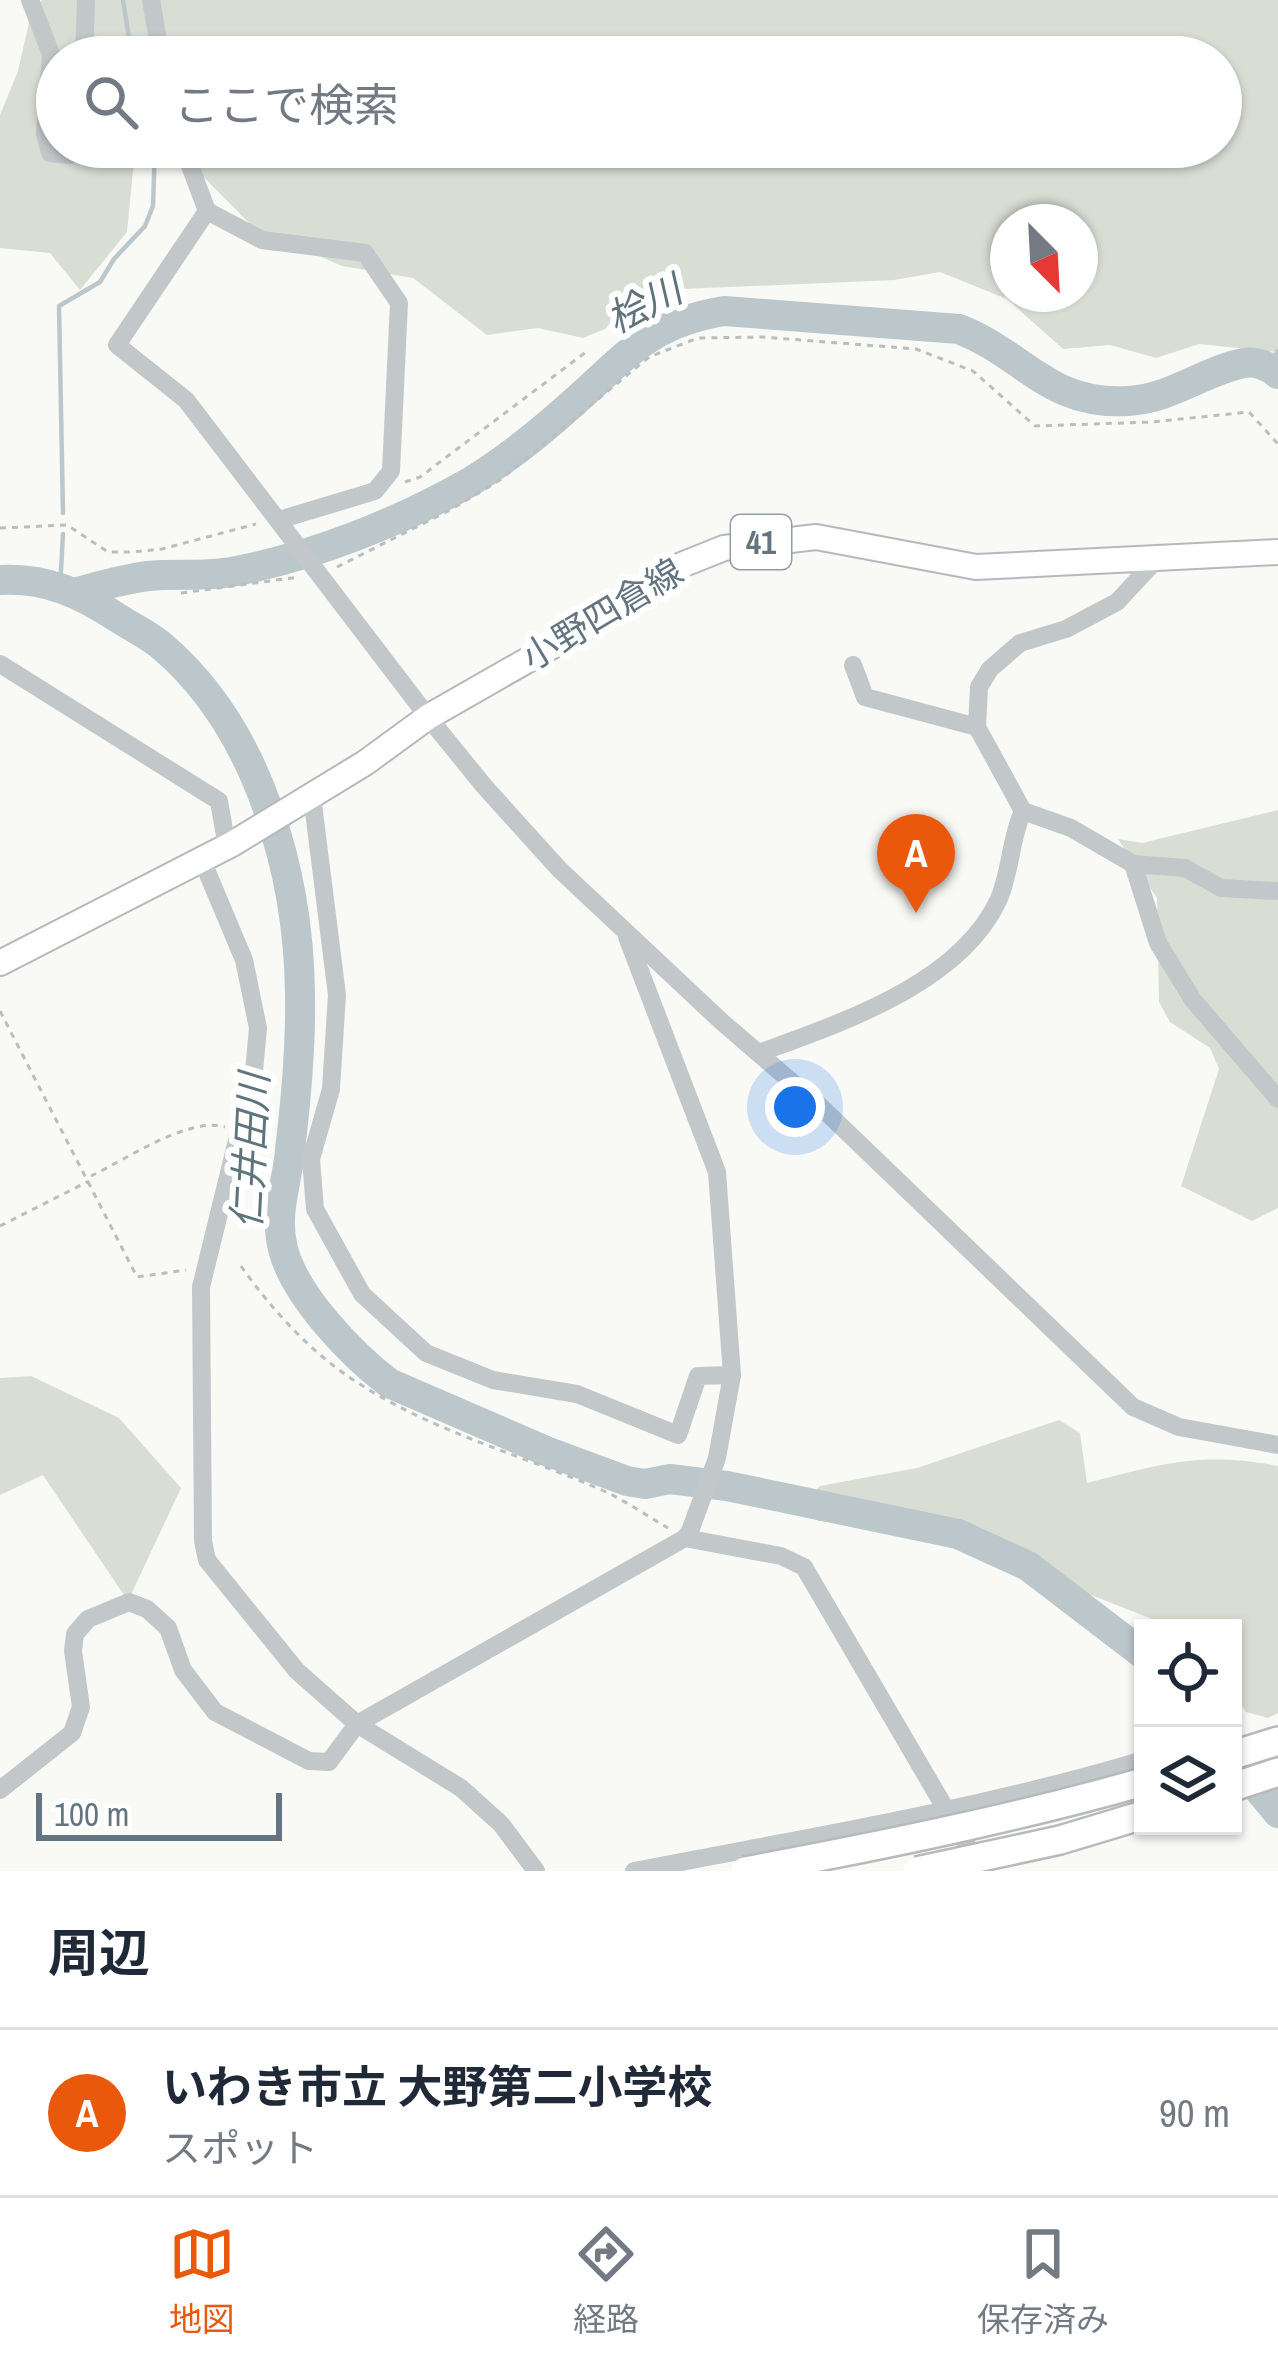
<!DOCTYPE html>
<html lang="ja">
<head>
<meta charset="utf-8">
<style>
	body { margin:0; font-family:"Archivo Narrow","Noto Sans JP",sans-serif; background:#f2f2f3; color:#1f2937 }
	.controls { position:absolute; right:36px; bottom:36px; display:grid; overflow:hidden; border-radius:0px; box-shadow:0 3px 9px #0004 }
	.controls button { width:108px; height:108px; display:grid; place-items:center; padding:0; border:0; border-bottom:3px solid #e0e1e3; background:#fff; color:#1f2937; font:60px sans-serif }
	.compass { position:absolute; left:990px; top:204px; width:108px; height:108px; border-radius:50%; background:#fff; box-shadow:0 3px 9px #0004; rotate:156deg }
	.scale { position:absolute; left:36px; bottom:30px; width:246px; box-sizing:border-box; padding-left:12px; border:6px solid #647581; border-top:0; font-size:33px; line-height:42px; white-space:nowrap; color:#647581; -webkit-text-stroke:9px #fff; paint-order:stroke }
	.you { position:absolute; left:795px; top:1107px; width:42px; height:42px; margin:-30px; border:9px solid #fff; border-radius:50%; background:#1a73e8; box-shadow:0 0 0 18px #1a73e833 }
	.badge { display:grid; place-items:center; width:78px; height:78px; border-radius:50%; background:#ea580c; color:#fff; font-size:39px; font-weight:700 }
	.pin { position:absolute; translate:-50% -99px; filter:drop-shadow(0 3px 6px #0008) }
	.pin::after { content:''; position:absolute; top:63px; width:42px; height:36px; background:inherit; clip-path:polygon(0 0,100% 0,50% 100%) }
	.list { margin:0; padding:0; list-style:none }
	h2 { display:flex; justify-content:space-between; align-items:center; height:156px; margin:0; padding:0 48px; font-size:51px }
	h2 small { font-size:39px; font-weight:400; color:#747a83 }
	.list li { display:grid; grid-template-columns:78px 1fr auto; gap:36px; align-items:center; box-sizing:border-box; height:168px; padding:0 48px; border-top:3px solid #e0e1e3 }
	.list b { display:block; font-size:45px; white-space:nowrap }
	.list p { margin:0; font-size:39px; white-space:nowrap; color:#747a83 }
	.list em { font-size:39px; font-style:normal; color:#747a83 }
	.icon { flex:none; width:66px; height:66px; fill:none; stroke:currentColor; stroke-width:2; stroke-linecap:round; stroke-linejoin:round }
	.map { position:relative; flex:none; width:1278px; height:1871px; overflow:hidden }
	.search { position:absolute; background:#fff; box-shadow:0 3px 9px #0004; left:36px; right:36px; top:36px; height:132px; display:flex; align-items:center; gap:30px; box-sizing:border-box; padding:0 42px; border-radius:66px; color:#747a83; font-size:45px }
	.sheet { height:324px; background:#fff }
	nav { display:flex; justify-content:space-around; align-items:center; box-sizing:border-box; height:168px; border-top:3px solid #e0e1e3; background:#fff; font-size:33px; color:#747a83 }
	nav a { display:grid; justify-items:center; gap:6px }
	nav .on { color:#ea580c }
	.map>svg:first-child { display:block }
	.green { fill:#d9ded5; fill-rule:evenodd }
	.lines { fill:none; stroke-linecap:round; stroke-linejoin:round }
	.stream { stroke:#bbc7cb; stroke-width:4.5 }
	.river { stroke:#bbc7cb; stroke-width:30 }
	.major-casing { stroke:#b4b9bd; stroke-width:28 }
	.highway-casing { stroke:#b6babd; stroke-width:32 }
	.path { stroke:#babec1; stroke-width:3; stroke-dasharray:6 6; stroke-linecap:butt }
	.minor { stroke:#c2c7ca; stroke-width:18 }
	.major { stroke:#fff; stroke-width:24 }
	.highway { stroke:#fff; stroke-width:27 }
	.highway-bridge-casing { stroke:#b6babd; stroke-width:32; stroke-linecap:butt }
	.highway-bridge { stroke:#fff; stroke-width:27 }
	.labels { text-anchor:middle; stroke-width:12; stroke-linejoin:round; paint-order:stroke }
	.shield { fill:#fff; stroke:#929ea7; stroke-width:3 }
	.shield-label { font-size:33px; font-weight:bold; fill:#647581 }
	.street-label { font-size:36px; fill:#647581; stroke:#fff }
	.water-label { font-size:39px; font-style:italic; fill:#5f747c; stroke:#fff }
</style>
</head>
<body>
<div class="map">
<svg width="1278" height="1871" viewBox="0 0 1278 1871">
	<rect width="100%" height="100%" fill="#f9f9f6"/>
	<!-- green -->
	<g class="green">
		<path d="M42,0h1236v352l-79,-8 -43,14 -46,-13 -47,4 -56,-50 -67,-27 -46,8 -257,11 -32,38 -22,9 -45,-10 -51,7 -74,-57 -71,-12 -88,-38 -80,-81h1047v-90h-1164v90h109l-31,4 -8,81 -47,58 -30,-37 -50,-5v-133l18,-44 13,-57zM1008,222h72v72h-72z"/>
		<polygon points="1278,810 1278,1208 1252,1221 1181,1186 1219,1069 1210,1048 1170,1022 1159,1002 1157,898 1118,839 1142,843"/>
		<polygon points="31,1376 119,1418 181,1488 128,1601 43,1475 0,1495 0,1378"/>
		<path d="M1059,1420l21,13 7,50c74,-19 115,-32 191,-17v247l-10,5 -22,-6 -13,-22v-62h-58l-102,-40 -67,-36 -116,-29 -72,-2 -17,-16 19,-19 97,-18z"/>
	</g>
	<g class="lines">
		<!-- stream -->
		<g class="stream">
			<polyline points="123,0 132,57"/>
			<polyline points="1269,366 1278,351"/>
			<polyline points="63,513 59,306 100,282 114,259 145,226 153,206 155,147"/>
			<polyline points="60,588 63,534"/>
		</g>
		<!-- river -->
		<g class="river">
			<path d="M0,580c46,-3 81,14 118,38 15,10 33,18 46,30 95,82 135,226 136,347 1,51 -4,105 -10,155 -3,35 -16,63 -7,99 12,47 68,105 106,134l157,68 81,30 18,3 25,-5 57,7 231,48 70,32 115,88"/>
			<path d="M77,592c23,-6 47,-13 71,-16 27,-3 56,1 83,-4 81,-15 167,-49 239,-90 35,-21 72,-51 102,-78 55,-48 75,-80 152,-93l235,18c66,26 90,77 169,72 46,-3 75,-30 116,-38 12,-2 25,3 34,11"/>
			<polyline points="1236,1762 1278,1813"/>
		</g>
		<!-- major casing -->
		<g class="major-casing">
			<polyline id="major" points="0,963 232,844 365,763 428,717 610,613 674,568 724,548 816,537 976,567 1278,552"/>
		</g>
		<!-- highway casing -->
		<g class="highway-casing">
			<g id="highway">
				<polyline points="1233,1755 1278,1741"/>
				<polyline points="1233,1787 1278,1772"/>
			</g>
		</g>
		<!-- path -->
		<g class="path">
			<polyline points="405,482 420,477 586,352"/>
			<polyline points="0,528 67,525 108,552 132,552 162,549 256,524"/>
			<polyline points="337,567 450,510 500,480 649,357 698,338 762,337 916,349 973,371 1035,426 1152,422 1249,412 1278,444"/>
			<polyline points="181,593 299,577"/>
			<polyline points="0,1011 137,1277 186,1270"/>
			<path d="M91,1176c34,-16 98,-60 134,-49"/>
			<polyline points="0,1226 89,1181"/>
			<path d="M241,1266c33,47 75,92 125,122 74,46 159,68 238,103 22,10 43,25 64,37"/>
		</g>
		<!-- minor -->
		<g class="minor">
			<polyline points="30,0 51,54 45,134 50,153 70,155 74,147"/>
			<polyline points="151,0 161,57"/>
			<polyline points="84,57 86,0"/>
			<polyline points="183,147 207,211 117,345 186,400 428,717 484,786 559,869 722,1022 821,1107 1133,1407 1179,1427 1278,1445"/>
			<polyline points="207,211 262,240 365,253 399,303 391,471 375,491 279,520"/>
			<polyline points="0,664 219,801 227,847"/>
			<polyline points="853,665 865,697 977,727"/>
			<polyline points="312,796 337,995 331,1089 311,1159 315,1209 362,1294 426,1353 493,1380 577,1394 678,1435 698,1376 732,1375"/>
			<polyline points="1023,811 1071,828 1133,864 1185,868 1221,888 1278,891"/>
			<polyline points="202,860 244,960 258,1028 254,1071 201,1287 203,1541 207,1560 297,1671 357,1724 461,1788 501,1824 536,1871"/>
			<polyline points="1133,864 1158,943 1193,1000 1278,1099"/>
			<path d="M759,1053c81,-30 199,-68 239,-152 13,-28 12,-62 25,-90l-46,-84 2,-40 11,-18 30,-26 46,-14 51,-27 39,-42"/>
			<polyline points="685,1538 781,1556 804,1567 982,1871"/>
			<polyline points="0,1790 72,1733 81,1707 73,1651 75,1634 88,1619 129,1602 147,1609 168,1628 183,1670 215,1712 309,1761 329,1762 357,1724 685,1538 690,1531 717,1458 732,1375 717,1172 627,937"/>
			<path d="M634,1871c171,-33 342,-61 509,-111"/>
		</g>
		<!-- major -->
		<use href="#major" class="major"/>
		<!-- highway -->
		<use href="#highway" class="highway"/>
		<!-- highway-bridge casing -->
		<g class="highway-bridge-casing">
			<g id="highway-bridge">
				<path d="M745,1871c134,-25 267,-52 398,-89"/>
				<polyline points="917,1871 1060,1840 1143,1815"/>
			</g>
		</g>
		<!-- highway-bridge -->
		<use href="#highway-bridge" class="highway-bridge"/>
	</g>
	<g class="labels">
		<!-- shield labels -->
		<rect class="shield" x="731" y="515" width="60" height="54" rx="9"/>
		<g class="shield-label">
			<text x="761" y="554">41</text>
		</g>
		<!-- street labels -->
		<g class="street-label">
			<text transform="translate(602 614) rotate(-31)" y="13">小野四倉線</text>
		</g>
		<!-- water labels -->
		<g class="water-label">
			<text transform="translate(644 304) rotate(-27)" y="14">桧川</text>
			<text transform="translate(250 1151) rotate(-87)" y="14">仁井田川</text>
		</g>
	</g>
</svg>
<div class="controls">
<button><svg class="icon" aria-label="locate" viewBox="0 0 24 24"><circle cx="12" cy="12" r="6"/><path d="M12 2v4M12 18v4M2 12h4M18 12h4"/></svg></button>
<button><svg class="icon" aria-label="layers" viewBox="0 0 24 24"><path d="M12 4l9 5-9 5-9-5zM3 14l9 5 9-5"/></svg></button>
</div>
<svg class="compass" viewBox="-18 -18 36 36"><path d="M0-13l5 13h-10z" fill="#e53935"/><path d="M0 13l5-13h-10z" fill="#747a83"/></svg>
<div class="scale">100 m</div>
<div class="you"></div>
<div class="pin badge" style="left:916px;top:913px">A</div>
<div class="search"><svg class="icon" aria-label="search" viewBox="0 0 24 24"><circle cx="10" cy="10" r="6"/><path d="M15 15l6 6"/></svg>ここで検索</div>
</div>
<section class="sheet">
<h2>周辺<small></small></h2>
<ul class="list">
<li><span class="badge">A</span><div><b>いわき市立 大野第二小学校</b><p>スポット</p></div><em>90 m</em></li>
</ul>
</section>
<nav>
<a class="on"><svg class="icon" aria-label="map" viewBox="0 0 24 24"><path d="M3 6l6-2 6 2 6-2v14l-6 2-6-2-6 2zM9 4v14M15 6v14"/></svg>地図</a>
<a><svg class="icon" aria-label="directions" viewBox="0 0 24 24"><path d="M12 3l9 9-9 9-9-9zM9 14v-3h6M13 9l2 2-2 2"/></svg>経路</a>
<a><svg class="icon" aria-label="saved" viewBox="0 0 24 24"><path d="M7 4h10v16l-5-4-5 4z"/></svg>保存済み</a>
</nav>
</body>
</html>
